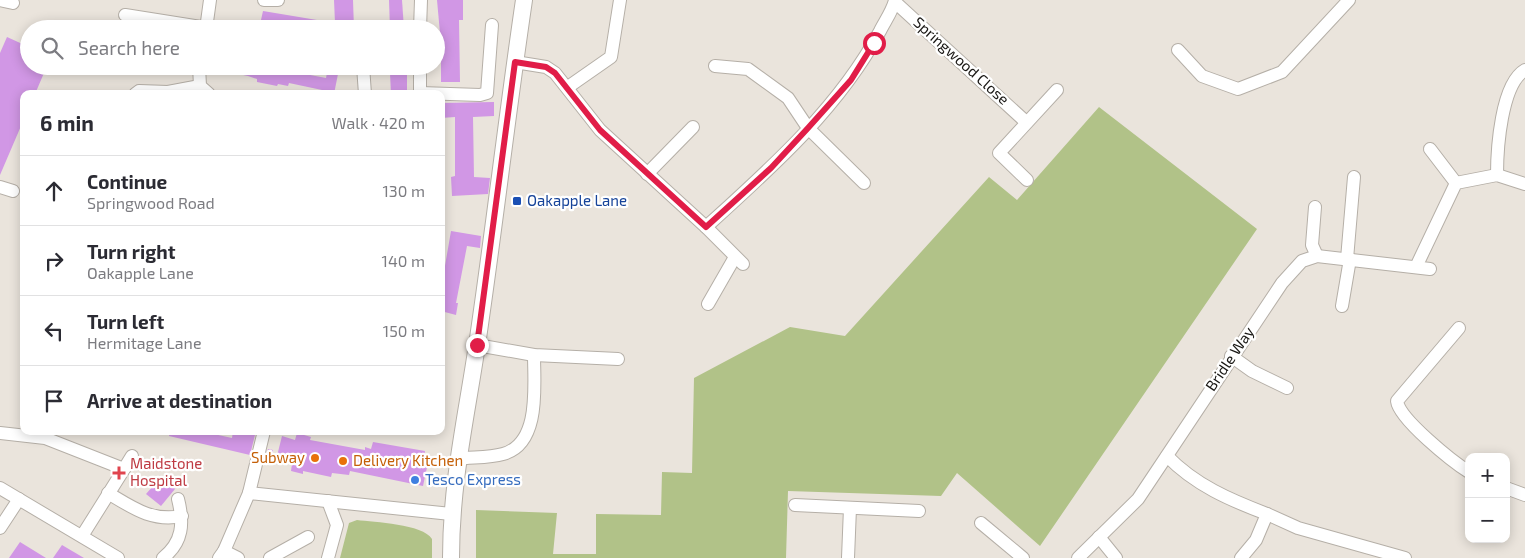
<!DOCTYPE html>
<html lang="en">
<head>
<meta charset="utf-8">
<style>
	body { margin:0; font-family:"Exo 2",sans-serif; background:#f7f7f7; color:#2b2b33 }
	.controls { position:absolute; right:15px; bottom:15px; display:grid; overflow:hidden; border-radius:10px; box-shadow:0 2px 12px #0003 }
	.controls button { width:45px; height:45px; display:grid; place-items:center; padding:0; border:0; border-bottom:1px solid #e1e1e2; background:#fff; color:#2b2b33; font:25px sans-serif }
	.stop { position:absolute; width:15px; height:15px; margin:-11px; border:4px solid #e11d48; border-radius:50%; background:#fff }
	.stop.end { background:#e11d48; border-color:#fff; box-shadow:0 1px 5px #0008 }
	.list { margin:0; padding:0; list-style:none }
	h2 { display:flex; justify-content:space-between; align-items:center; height:65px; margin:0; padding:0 20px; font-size:21px }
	h2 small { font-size:16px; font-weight:400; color:#7c7c81 }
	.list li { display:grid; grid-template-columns:32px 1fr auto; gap:15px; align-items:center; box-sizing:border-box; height:70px; padding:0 20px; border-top:1px solid #e1e1e2 }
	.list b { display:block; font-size:19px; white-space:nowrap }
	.list p { margin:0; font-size:16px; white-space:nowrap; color:#7c7c81 }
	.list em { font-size:16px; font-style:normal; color:#7c7c81 }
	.icon { flex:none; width:28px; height:28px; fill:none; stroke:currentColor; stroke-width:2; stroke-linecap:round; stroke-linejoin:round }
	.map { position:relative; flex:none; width:1525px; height:558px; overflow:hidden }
	.search { position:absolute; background:#fff; box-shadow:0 2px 12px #0003; left:20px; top:20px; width:425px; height:55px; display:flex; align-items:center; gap:12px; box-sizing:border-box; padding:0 18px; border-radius:28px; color:#7c7c81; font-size:19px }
	.panel { position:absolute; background:#fff; box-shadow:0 2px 12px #0003; left:20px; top:90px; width:425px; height:345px; border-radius:10px }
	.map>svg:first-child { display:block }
	.green { fill:#b1c288 }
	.building { fill:#d197e5 }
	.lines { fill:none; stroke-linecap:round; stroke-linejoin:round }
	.minor-casing { stroke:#b5afa7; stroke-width:14 }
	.major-casing { stroke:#b5afa7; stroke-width:18 }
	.minor { stroke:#fff; stroke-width:12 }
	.major { stroke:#fff; stroke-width:16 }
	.route { stroke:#e11d48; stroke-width:6 }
	.transit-dot { fill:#1a4fb4; stroke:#fff; stroke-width:2 }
	.food-dot { fill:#e8710a; stroke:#fff; stroke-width:2 }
	.health-dot { fill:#e0444e; stroke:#fff; stroke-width:2 }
	.shop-dot { fill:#3f7fe0; stroke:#fff; stroke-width:2 }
	.labels { text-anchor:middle; stroke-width:4.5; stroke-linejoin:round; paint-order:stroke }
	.street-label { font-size:15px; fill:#191714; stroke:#fff }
	.transit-label { font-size:15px; fill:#164399; stroke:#fff; text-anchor:start }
	.food-label { font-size:15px; fill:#c56008; stroke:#fff; text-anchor:end }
	.health-label { font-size:15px; fill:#be3a42; stroke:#fff; text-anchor:start }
	.shop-label { font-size:15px; fill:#366cbe; stroke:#fff; text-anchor:start }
</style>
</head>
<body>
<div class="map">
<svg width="1525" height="558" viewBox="0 0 1525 558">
	<rect width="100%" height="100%" fill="#eae4dc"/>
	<!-- green -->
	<g class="green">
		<polygon points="1099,107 1257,229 1040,546 957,473 941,496 788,491 786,558 476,558 476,510 557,513 553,554 596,554 596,514 661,515 662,472 692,473 694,378 790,327 845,336 989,177 1017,200"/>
		<path d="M357,520c17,2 66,4 75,19v19h-92l9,-35z"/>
	</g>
	<!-- building -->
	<g class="building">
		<polygon points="334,0 353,0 354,29 259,29 263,11 335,23"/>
		<polygon points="389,0 402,0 404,29 390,29"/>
		<polygon points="437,0 463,0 463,20 459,20 460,82 441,82 441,44"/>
		<polygon points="7,37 29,47 29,66 47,66 35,94 24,94 24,119 0,175 0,53"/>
		<polygon points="225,66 263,66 326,78 328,67 339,69 334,94 322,94 322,90 289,83 288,86 278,84 277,86 257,82 257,79 248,76 224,71"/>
		<polygon points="390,73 407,73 407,94 391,94"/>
		<polygon points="494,102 494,116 473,117 474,177 490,178 488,194 452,196 451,177 455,176 455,117 441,118 441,103"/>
		<polygon points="451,231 481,236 480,248 467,246 456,303 458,303 456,315 441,311 441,289"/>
		<polygon points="170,431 200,431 232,438 233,431 256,431 250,455 169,436"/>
		<polygon points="297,433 311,437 310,440 365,450 365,447 371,449 373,442 425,451 424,457 429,458 423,486 350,471 349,475 332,473 331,477 303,471 303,474 291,471 292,464 276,460 282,436 295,440"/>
		<polygon points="268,449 273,450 271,459 266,458"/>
		<polygon points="161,477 175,489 161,506 146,494"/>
		<polygon points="20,542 46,558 9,558"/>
		<polygon points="62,545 84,558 53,558"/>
	</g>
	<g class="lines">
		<!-- minor casing -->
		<g class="minor-casing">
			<g id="minor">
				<polyline points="0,0 13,3"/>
				<polyline points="264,0 278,0"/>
				<polyline points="895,2 1026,122"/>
				<polyline points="125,15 207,28"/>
				<polyline points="206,29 210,0"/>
				<polyline points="420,29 421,0"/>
				<polyline points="1178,50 1202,76 1238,89 1282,72 1349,0"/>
				<polyline points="515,62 546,67 555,73 600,130 706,227 743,264"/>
				<polyline points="199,66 200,86 209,94"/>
				<polyline points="363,66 365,94"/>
				<polyline points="420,66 420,94"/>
				<polyline points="715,66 748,69 788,98 808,128 864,183"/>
				<polyline points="568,87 611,57 620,0"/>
				<polyline points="420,93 480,95 487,93 492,25"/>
				<polyline points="135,94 139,91 168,92 200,86"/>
				<polyline points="1430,149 1456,183"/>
				<polyline points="647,174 693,127"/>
				<path d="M1497,175c0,-26 4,-91 28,-105"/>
				<polyline points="1027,180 999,153 1057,90"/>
				<polyline points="0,187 13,191"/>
				<polyline points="1315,207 1312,245 1317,256"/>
				<path d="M706,227c64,-58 133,-119 174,-196 5,-10 13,-21 15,-31"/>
				<polyline points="1347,259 1354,177"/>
				<polyline points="1416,267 1456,183 1497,175 1525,184"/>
				<polyline points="708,304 735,257"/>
				<polyline points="1342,306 1350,259"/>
				<path d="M1459,328l-62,73c2,18 56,61 72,71"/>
				<polyline points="477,345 534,355 618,359"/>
				<polyline points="1231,356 1252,371 1287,388"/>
				<polyline points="0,433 45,438 124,469 82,536"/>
				<path d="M1167,456c28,29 63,44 100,58l-11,26 -15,18"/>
				<path d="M457,459c15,-2 32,-1 46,-5 38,-10 31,-69 31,-99"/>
				<polyline points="124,469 132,456"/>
				<polyline points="0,488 118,558"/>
				<polyline points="1506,488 1525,495"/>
				<path d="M108,493c25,15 44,29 74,23"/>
				<polyline points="249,493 451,514"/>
				<polyline points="795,505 919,511"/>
				<polyline points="1267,514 1298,528 1405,558"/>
				<polyline points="981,523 1023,558"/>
				<polyline points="0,528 19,499"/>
				<polyline points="1099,537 1116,558"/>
				<polyline points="224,551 238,558"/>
				<path d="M163,558c20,-16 21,-35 15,-59"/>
				<polyline points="219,558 224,551 249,493 264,431"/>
				<polyline points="270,558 308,537"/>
				<polyline points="328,558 337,525 328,501"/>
				<polyline points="848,558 850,508"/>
				<polyline points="1078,558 1138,499 1282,283 1302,261 1317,256 1430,269"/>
			</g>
		</g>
		<!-- major casing -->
		<g class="major-casing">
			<path id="major" d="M451,558c0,-76 15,-139 26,-213 17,-115 30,-230 47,-345"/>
		</g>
		<!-- minor -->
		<use href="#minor" class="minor"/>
		<!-- major -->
		<use href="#major" class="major"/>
	</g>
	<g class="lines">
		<!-- route -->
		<polyline class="route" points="477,345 515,62 546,67 555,73 600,130 706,227 771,168 808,128 851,80 874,43"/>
	</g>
	<!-- markers -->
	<rect class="transit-dot" x="512" y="196" width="10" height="10" rx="2.5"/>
	<g class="food-dot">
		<circle cx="315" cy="458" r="5"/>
		<circle cx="343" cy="461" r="5"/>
	</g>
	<path class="health-dot" d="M116.5 465.5h5v5h5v5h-5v5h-5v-5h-5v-5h5z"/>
	<circle class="shop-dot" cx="415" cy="480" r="5"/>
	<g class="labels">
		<!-- street labels -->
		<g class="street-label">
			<text transform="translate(961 61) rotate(42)" y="5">Springwood Close</text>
			<text transform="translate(1230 359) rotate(-56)" y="5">Bridle Way</text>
		</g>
		<!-- transit labels -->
		<g class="transit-label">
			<text x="527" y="206">Oakapple Lane</text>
		</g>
		<!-- food labels -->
		<g class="food-label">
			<text x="305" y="463">Subway</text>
			<text x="353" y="466" text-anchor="start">Delivery Kitchen</text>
		</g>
		<!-- health labels -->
		<g class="health-label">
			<text x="130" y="469">Maidstone<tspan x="130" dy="17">Hospital</tspan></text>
		</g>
		<!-- shop labels -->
		<g class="shop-label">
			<text x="425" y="485">Tesco Express</text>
		</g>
	</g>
</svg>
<div class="controls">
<button>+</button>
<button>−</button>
</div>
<div class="stop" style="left:874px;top:43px"></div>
<div class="stop end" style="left:477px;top:345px"></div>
<div class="search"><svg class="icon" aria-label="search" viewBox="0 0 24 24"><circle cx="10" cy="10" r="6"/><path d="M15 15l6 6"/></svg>Search here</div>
<section class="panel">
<h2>6 min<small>Walk · 420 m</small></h2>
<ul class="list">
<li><svg class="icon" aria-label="ahead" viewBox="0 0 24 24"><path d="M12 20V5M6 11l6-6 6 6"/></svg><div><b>Continue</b><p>Springwood Road</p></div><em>130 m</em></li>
<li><svg class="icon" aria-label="right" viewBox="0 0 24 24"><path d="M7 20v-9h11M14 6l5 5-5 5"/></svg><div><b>Turn right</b><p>Oakapple Lane</p></div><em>140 m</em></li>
<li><svg class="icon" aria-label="left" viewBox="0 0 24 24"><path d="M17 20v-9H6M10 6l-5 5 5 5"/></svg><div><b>Turn left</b><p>Hermitage Lane</p></div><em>150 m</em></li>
<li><svg class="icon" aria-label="arrive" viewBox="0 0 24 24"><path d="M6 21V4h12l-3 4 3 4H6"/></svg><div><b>Arrive at destination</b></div></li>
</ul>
</section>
</div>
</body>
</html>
